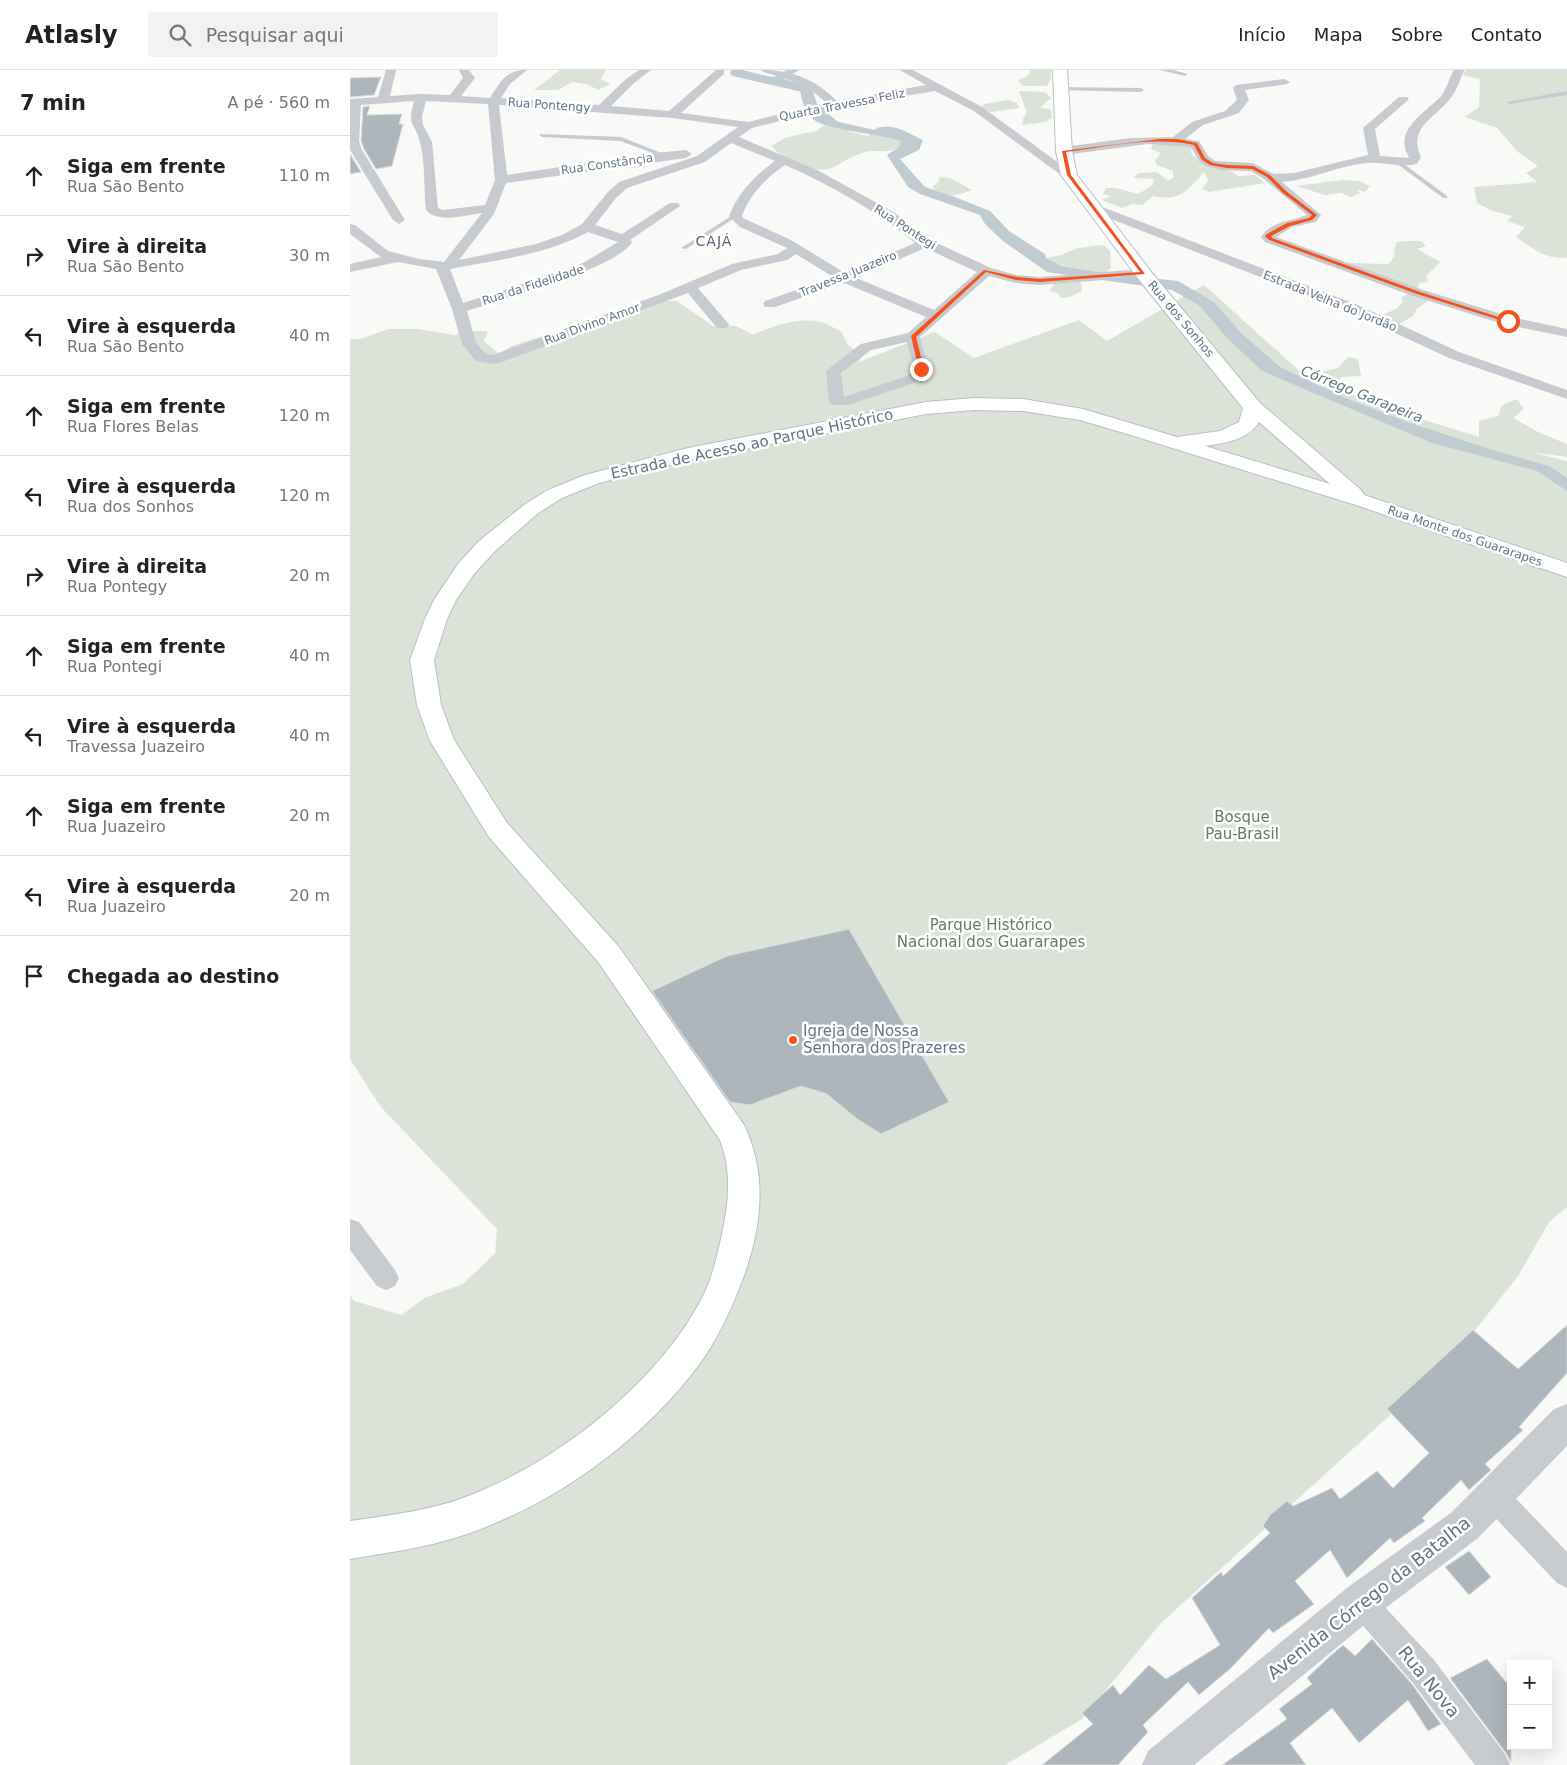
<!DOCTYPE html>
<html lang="pt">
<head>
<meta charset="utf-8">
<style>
	body { margin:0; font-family:"DejaVu Sans",sans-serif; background:#f2f2f2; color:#222 }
	.controls { position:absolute; right:15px; bottom:15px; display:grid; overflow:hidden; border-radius:0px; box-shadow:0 5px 20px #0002 }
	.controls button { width:45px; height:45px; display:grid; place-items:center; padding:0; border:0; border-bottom:1px solid #e0e0e0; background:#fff; color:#222; font:25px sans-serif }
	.stop { position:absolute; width:15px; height:15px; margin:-11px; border:4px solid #f4511d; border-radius:50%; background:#fff }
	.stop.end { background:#f4511d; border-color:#fff; box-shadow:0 1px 5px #0008 }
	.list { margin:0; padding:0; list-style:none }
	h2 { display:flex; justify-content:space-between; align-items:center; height:65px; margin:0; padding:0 20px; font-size:21px }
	h2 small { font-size:16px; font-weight:400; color:#767676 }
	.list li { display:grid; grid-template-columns:32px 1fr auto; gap:15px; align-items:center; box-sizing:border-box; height:80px; padding:0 20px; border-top:1px solid #e0e0e0 }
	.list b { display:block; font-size:19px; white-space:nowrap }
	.list p { margin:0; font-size:16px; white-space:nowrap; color:#767676 }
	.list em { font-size:16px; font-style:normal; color:#767676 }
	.icon { flex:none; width:28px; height:28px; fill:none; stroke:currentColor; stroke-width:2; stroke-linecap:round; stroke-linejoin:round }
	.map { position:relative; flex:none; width:1217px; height:1695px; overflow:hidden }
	header { display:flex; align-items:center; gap:30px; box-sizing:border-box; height:70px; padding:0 25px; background:#fff; border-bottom:1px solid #e0e0e0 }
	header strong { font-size:24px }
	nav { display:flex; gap:28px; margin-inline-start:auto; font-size:18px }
	.search { width:350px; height:45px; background:#f2f2f2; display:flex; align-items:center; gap:12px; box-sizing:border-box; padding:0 18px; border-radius:0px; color:#767676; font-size:19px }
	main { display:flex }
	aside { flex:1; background:#fff }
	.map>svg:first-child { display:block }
	.green { fill:#dbe2d7 }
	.water { fill:#bfcbd0 }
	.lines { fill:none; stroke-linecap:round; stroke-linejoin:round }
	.canal { fill:#bfcbd0; fill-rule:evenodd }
	.building { fill:#adb6bd; stroke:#dbdbd9 }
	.secondary-casing { stroke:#b9bfc4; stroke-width:2 }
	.service { fill:#c7cbcf; fill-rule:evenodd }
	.minor { fill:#c7cbcf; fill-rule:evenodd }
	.tertiary { fill:#c7cbcf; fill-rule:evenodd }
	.secondary { fill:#fff; fill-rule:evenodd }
	.route { fill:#f4511d }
	.poi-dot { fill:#f4511d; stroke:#fff; stroke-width:2 }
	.labels { text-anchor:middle; stroke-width:5; stroke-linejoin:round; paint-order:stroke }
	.far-street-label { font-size:12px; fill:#627585; stroke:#fff }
	.far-neighbourhood-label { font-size:14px; letter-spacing:1px; fill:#54636f; stroke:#fff }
	.far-water-label { font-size:14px; font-style:italic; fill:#5d757e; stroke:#fff }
	.street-label { font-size:15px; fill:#627585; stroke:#fff }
	.park-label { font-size:15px; fill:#667b61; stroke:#fff }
	.poi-label { font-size:15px; fill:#627585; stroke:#fff; text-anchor:start }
	.near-street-label { font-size:18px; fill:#627585; stroke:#fff }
</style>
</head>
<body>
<header>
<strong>Atlasly</strong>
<div class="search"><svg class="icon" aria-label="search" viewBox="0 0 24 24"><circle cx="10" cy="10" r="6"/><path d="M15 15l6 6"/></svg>Pesquisar aqui</div>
<nav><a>Início</a><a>Mapa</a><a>Sobre</a><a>Contato</a></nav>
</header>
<main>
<aside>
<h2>7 min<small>A pé · 560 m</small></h2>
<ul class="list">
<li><svg class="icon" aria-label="ahead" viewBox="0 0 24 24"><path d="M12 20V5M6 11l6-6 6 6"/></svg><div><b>Siga em frente</b><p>Rua São Bento</p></div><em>110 m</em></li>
<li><svg class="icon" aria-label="right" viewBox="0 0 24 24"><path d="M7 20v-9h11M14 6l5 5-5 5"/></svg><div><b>Vire à direita</b><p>Rua São Bento</p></div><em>30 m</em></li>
<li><svg class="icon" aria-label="left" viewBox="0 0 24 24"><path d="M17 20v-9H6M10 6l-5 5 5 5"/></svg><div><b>Vire à esquerda</b><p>Rua São Bento</p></div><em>40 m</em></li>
<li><svg class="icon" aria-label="ahead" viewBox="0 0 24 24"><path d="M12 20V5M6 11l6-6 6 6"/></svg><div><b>Siga em frente</b><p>Rua Flores Belas</p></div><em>120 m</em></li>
<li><svg class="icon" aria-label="left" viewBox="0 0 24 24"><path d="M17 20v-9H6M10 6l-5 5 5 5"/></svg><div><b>Vire à esquerda</b><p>Rua dos Sonhos</p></div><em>120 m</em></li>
<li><svg class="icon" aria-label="right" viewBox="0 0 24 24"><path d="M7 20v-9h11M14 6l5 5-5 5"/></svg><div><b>Vire à direita</b><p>Rua Pontegy</p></div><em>20 m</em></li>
<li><svg class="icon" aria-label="ahead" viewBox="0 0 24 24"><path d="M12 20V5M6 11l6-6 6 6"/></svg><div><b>Siga em frente</b><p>Rua Pontegi</p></div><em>40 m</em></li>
<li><svg class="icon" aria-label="left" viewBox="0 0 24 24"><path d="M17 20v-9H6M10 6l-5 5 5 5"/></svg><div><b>Vire à esquerda</b><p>Travessa Juazeiro</p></div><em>40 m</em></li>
<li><svg class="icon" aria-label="ahead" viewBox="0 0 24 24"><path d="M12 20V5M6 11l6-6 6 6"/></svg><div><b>Siga em frente</b><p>Rua Juazeiro</p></div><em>20 m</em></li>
<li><svg class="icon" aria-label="left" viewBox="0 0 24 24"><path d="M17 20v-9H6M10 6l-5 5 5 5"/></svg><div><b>Vire à esquerda</b><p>Rua Juazeiro</p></div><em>20 m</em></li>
<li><svg class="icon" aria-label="arrive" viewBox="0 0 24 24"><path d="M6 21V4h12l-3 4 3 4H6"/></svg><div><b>Chegada ao destino</b></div></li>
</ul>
</aside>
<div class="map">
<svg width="1217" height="1695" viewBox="0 0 1217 1695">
	<rect width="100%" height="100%" fill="#f9f9f7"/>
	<!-- green -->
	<g class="green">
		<polygon points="210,0 256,0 251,9 260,14 248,20 237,14 222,12 208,20 184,20"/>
		<polygon points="680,0 701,0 701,8 697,16 673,16 668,10 678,6"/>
		<path d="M1116,0h101v188c-23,1 -32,-8 -51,-21l9,-10 -18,-6 5,-5 -19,-5 -16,-8 -3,-16 64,-5 -12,-9 12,-7 -20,-14 -21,-24 -32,-11 14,-10 1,-28 -18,-4z"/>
		<polygon points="669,21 695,22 701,28 690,38 701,39 702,48 695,52 672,55 673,49 677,42"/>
		<polygon points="659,30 667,33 669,38 640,42 631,38 634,34"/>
		<path d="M488,52l15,3 -6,6 21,5 9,-9 18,1 19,8c-8,6 -16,14 -26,15 -8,1 -16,-1 -23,1 -12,3 -21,10 -31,15 -21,9 -49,-7 -63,-21l14,-8 20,-5 10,-1 8,-6z"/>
		<path d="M816,72l26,4 -1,7c14,16 34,11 47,23l17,-1 10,8 -56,9 -7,-3 6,-9 -4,-8c-17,19 -24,30 -51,24l-10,9 -11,-1 -10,4 -20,-8 9,-4 -8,-2 3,-6h10l22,6 15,-9 1,-6 -21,-1 5,-5 19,-1 11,9 5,-3v-7l-16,-6 -2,-4 6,-8 -10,-4 1,-4z"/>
		<path d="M589,107l11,1 22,12c-15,6 -27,9 -40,-3l7,-5z"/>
		<polygon points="993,110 1009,111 1020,116 1015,122 1007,120 1010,123 1001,127 991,123 975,125 946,116"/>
		<polygon points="1059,171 1071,171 1076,176 1067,179 1090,192 1076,206 1078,212 1070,213 1067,218 1060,218 998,193 1039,194 1045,185 1044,179 1047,172"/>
		<polygon points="754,175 760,181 761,198 755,203 711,196 696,188 711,185 728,178"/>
		<polygon points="731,212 732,221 720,227 711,228 708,223 699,221 705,213"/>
		<path d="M854,215l100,90 76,31 99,31v-16l19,-5 4,-11 15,-6 7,10 -11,9 27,15 27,11v13l-36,-5 36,9v746l-18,15 -31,54 -65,82 -292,265 -79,96 -77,46h-655v-470l4,6 48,14 22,-17 39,-14 32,-31 2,-24 -117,-123 -30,-47v-720h10l29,-10h28l38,6 11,-4h22l-4,10 15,13 13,-8 139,-45h26l36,25h23l17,9c20,-9 45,-18 67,-13 7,1 15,7 22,10l5,12 15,12 -3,6 76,-30 39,26 105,-38 28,21z"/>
		<polygon points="1060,223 1080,230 1067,238 1063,246 1047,255 1028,247 1046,239 1053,232 1051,227"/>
		<polygon points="998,287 1008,289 1011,306 992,307 984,314 973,309 974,306 967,303 988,298"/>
	</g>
	<!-- water -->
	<path class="water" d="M437,0h12l-15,9 24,7 5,6 4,12 21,18 37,8c15,-10 34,4 48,10l-4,10 -19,9 25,28 30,10 35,14 19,20 36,23 1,4 15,8 44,7 73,8 36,21 27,31 39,34 63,30 64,25 89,29 53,15 18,12v13l-30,-20 -105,-28 -170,-72 -36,-34 -26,-31 -28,-16 -125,-18 -44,-31 -18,-17 -5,-9 -60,-21 -12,-7 -21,-32 12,-8 2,-6c-18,-7 -77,-11 -88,-22 -8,-8 -11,-18 -13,-28l-36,-9z"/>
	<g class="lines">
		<!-- canal -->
		<polygon class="canal" points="382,0 392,0 452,14 459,18 452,22 387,7 382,6 380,3"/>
	</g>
	<!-- building -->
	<g class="building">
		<polygon points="31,7 24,25 0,27 0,8"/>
		<polygon points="20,36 17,45 52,44 49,54 53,54 42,96 26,99 14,79 11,71 13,37"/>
		<polygon points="0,84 11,102 0,104"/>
		<polygon points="499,859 599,1032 531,1064 506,1048 477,1024 451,1016 400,1035 380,1032 302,921 377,886"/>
		<polygon points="1217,1255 1217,1303 1169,1357 1173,1360 1135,1394 1141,1400 1119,1420 1111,1410 1072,1448 1075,1451 1044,1473 1040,1468 997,1508 980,1480 945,1511 964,1534 923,1563 919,1558 881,1598 849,1625 838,1612 793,1655 798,1662 768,1695 692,1695 743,1654 732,1643 763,1615 770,1625 799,1595 816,1609 870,1575 842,1528 871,1502 873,1506 920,1463 913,1456 920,1445 937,1431 943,1436 982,1418 990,1429 1027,1401 1043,1418 1079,1383 1037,1339 1123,1260 1168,1299"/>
		<polygon points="1119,1481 1141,1507 1119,1525 1095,1497"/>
		<polygon points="1022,1569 1061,1613 1091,1654 1078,1661 1058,1630 1009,1673 982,1638 940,1673 956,1695 872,1695 937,1649 929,1639 962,1614 957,1608 979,1587 993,1575 1005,1586"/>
		<polygon points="1137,1589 1161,1618 1161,1692 1156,1683 1100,1608"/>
	</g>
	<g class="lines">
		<!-- secondary casing -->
		<g class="secondary-casing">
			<path id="secondary" d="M703,0h14l5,81 5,24 75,98 108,130 101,87 3,5 203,68v14l-211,-72 -222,-69 -54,-16 -57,-9 -49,-1 -48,4 -237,46 -90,23 -37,15 -24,15 -43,38 -21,23 -18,26 -9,19 -13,41 7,45 13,35 53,83 112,124 125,178c25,51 17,109 -4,161 -11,28 -24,56 -42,80 -59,78 -147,141 -240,171 -35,11 -72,16 -108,22v-38c42,-6 86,-11 126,-28 86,-35 179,-109 224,-191 12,-22 17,-45 22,-68 7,-32 10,-63 -2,-94l-121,-177 -110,-126 -59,-96 -13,-36 -7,-45 15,-41 9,-19 24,-36 21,-23 45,-36 24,-15 37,-15 103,-27 238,-46 48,-4 49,1 60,10 94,28 43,-6 19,-9 4,-14 -103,-127 -79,-106 -5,-24zM909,352l71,62 -125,-38c20,-3 43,-6 54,-24z"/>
		</g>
		<!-- service -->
		<g class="service">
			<polygon points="810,0 823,0 838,4 835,6"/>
			<polygon points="707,17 791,18 794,20 791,22 709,20 706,18"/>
			<polygon points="1217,21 1217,25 1159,34 1156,32"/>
			<polygon points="190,64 271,67 319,86 314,87 270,71 192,67 189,65"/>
			<polygon points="1046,91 1050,91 1097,126 1097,128 1093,128 1046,93"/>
			<polygon points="383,145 388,146 336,179 331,178"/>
		</g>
		<!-- minor -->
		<g class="minor">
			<path d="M36,0h10l-6,26 31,-2 29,1 13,-17 -4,-8h10l6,8 -14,18 29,2c11,-17 15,-28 37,-28l-17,14 -9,14 98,7 27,-26 13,-9h12l-17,13 -23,23 58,5 47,-41h8v4l-43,39 67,9 78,-19c-18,-19 -38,-24 -63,-31l-1,-2c30,0 53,9 75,31l89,-16 -26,-15h13l69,37 93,68 -2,3h-8l-91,-67 -39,-20 -101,17 -82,20 -13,9 80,34 76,42 31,25 65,30 25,7 23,2 104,-8 7,4 -7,4 -104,8 -23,-2 -27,-7 -69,61 8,32 -11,13 -69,23h-16l-3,-3 -3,-30 2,-3 33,-25 47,-11 18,-16 -82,-34 -69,24h-10l-2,-3 2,-3 68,-24 -37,-23 -9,6 -46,10 -43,18 29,34 2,3 -2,3h-10l-29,-35 -189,70 -5,1 -18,-3 -14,-17 -10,-35 -16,-40 -38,-7 -48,10v-8l31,-7 -31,-23v-10l5,1 33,26 31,8 25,3 38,-49c-16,2 -44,11 -56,-3 -2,-18 -1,-52 -6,-68 -6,-22 -13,-14 -6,-41l-53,4 -2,36 3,9 43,70 -6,4 -6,-4 -43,-70v-51l28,-2zM76,31l62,3 7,76 -10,25 -42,5 -5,-2 -6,-66 -9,-17 -1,-8zM149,35l173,13 66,9 -41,29 -78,26 -11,10 -26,32 -20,11 -26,9 -77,16 35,-46 12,-31 180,-25 6,-4 -6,-4 -31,3 -148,22zM381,73l44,18c-20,14 -37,32 -46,55l11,11 47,21 -9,6 -46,10 -71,30 -168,61 -7,-1 -10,-11 -9,-32c31,-10 151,-43 165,-69l-2,-2 50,-34 -2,-3h-8l-48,31 -27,-9 21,-27 11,-10 78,-26zM435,95c46,20 91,46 130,78l-70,30 -54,-33 -48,-22 -1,-2c8,-22 24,-38 43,-51zM238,162l30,10 -33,20 -22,9 -100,32 -13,-34c46,-9 96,-14 138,-37zM575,178l52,24 -43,38 -78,-32zM557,272l7,26 -7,8 -63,21 -3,-24 30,-23z"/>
			<path d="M1104,0h10c-4,10 -7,20 -14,29 -15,19 -43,29 -29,58l-4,7c-17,4 -34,-3 -51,-1 -29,3 -55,17 -84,19l39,33 -5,7 -24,5 -16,10 147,53 88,27 56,12v8l-64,-13 -90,-28 -148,-54 -4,-5c10,-16 31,-16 46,-22l-43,-36 -13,-8 -29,-1 -16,-4 -7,-5 -8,-14 -43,-3 -84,11 -6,-4 6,-4 66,-9 43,-1 19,-15 33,-11 12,-11 -4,-12 3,-3 48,-6 6,3 -2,2 -43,6 4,10 -10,13 -36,12 -18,14 14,2 9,15 7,5 38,2 21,11 20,-1 74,-18 -5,-27 36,-31h8l2,2 -2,2 -32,28 5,27 29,2c-1,-4 -4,-7 -4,-11 -5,-22 25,-38 37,-52 5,-7 7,-17 12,-25z"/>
			<polygon points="742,133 1008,235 1109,282 1217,320 1217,329 1099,288 998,241 738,140 736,137"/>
			<polygon points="0,1149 9,1152 45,1200 49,1208 45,1216 36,1220 27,1216 0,1180"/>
			<polygon points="1145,1413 1155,1417 1217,1482 1217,1518 1207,1513 1135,1437 1131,1427 1135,1417"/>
			<polygon points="1011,1517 1021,1522 1084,1590 1155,1684 1160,1695 1125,1695 1062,1612 1001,1542 996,1532 1001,1522"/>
		</g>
		<!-- tertiary -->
		<polygon class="tertiary" points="1217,1334 1217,1376 1128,1468 1025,1546 844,1695 792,1695 798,1681 997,1518 1102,1442 1204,1339"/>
		<!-- secondary -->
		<use href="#secondary" class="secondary"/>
	</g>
	<!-- route -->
	<path class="route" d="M810,69h17l20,4 8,15 8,5 14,2 26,1 17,9 16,16 31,24 -5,5 -22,6 -19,10 1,2 148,54 91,29 -5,1 -89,-28 -148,-54 -4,-4 2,-2 20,-11 22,-5 3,-3 -29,-22 -16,-16 -15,-8 -25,-1 -17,-3 -8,-5 -8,-15c-42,-9 -86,2 -128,7l5,23 74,99 -105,8 -24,-2 -30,-8 -70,65 8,32 -5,1 -8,-34 73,-66 33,7 23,2 100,-7 -73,-97 -5,-24z"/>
	<!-- markers -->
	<circle class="poi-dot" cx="443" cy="970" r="5"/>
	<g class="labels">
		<!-- far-street labels -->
		<g class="far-street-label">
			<text transform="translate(199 35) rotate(4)" y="4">Rua Pontengy</text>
			<text transform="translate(492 35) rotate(-11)" y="4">Quarta Travessa Feliz</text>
			<text transform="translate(257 94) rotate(-8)" y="4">Rua Constânçia</text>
			<text transform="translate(555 157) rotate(33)" y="4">Rua Pontegi</text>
			<text transform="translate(498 204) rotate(-22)" y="4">Travessa Juazeiro</text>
			<text transform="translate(183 215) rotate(-18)" y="4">Rua da Fidelidade</text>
			<text transform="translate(980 231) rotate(22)" y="4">Estrada Velha do Jordão</text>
			<text transform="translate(831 249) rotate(50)" y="4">Rua dos Sonhos</text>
			<text transform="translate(242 254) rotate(-20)" y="4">Rua Divino Amor</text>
			<text transform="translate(1115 466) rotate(19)" y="4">Rua Monte dos Guararapes</text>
		</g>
		<!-- far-neighbourhood labels -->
		<g class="far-neighbourhood-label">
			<text x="364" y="176">CAJÁ</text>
		</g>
		<!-- far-water labels -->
		<g class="far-water-label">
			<text transform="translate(1012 324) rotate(22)" y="5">Córrego Garapeira</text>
		</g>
		<!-- street labels -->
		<g class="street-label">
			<text transform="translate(402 374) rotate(-12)" y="5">Estrada de Acesso ao Parque Histórico</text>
		</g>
		<!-- park labels -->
		<g class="park-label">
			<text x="892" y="752">Bosque<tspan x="892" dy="17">Pau-Brasil</tspan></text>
			<text x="641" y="860">Parque Histórico<tspan x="641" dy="17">Nacional dos Guararapes</tspan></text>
		</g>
		<!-- poi labels -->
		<g class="poi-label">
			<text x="453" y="966">Igreja de Nossa<tspan x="453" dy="17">Senhora dos Prazeres</tspan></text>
		</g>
		<!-- near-street labels -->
		<g class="near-street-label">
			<text transform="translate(1019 1528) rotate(-38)" y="6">Avenida Córrego da Batalha</text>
			<text transform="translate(1079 1612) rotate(51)" y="6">Rua Nova</text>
		</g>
	</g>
</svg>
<div class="controls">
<button>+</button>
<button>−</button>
</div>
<div class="stop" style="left:1158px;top:251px"></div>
<div class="stop end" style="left:571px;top:299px"></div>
</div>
</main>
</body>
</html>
